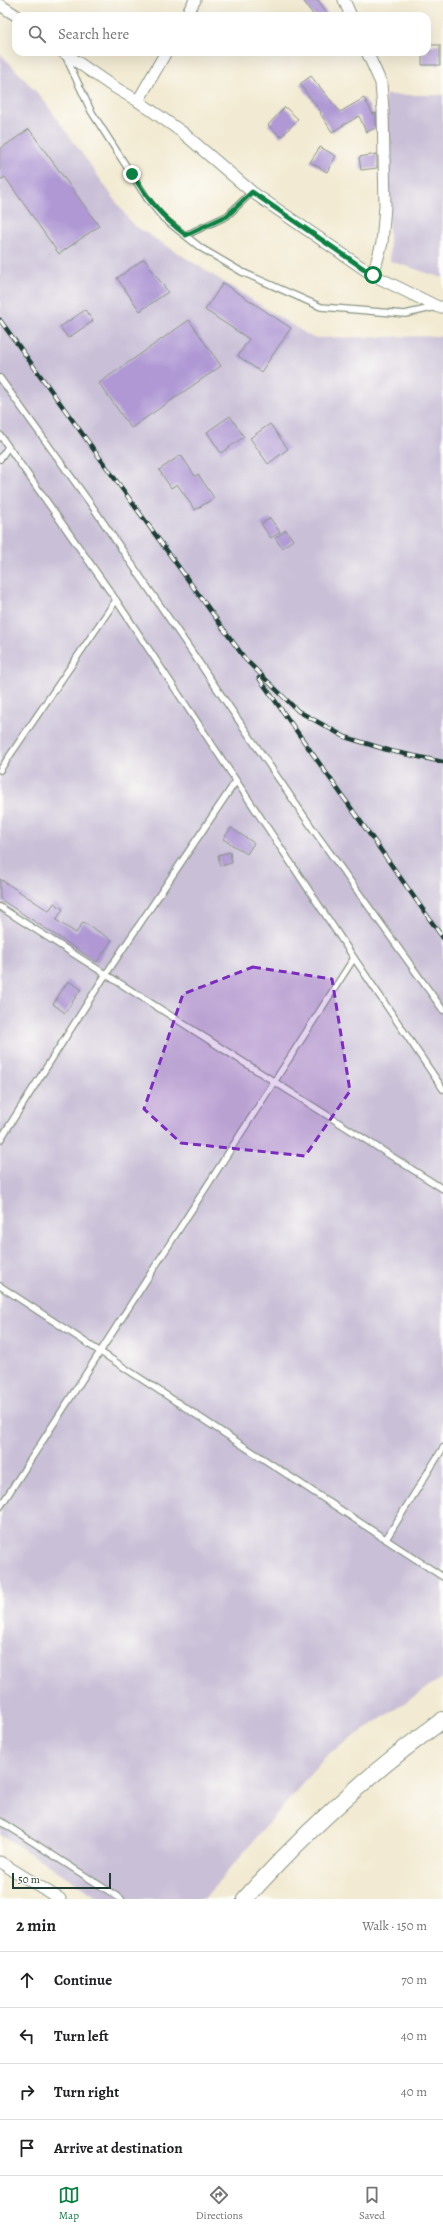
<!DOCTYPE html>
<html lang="en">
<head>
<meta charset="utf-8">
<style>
	body { margin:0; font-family:Alegreya,serif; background:#f6f6f6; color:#202124 }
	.scale { position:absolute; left:12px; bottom:10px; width:99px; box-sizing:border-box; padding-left:4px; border:2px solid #1f3d34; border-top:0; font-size:11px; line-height:14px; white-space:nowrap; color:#1f3d34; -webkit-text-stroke:3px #fdfcf7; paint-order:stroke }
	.stop { position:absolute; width:12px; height:12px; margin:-9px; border:3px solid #0b8043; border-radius:50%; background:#fff }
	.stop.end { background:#0b8043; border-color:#fff; box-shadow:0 1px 4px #0008 }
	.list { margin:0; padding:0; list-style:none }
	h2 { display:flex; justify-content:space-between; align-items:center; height:52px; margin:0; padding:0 16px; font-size:17px }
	h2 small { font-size:13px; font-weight:400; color:#757577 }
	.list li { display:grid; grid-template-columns:26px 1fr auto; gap:12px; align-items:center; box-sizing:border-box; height:56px; padding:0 16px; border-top:1px solid #e0e0e0 }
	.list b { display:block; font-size:15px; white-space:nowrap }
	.list em { font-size:13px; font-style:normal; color:#757577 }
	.icon { flex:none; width:22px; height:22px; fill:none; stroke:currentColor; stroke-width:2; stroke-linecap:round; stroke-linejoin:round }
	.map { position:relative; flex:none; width:443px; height:1899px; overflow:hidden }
	.search { position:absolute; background:#fff; box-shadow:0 4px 16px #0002; left:12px; right:12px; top:12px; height:44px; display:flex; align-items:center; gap:10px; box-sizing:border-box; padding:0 14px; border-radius:12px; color:#757577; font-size:15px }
	.sheet { height:276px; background:#fff }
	nav { display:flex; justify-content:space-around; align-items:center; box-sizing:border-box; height:56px; border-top:1px solid #e0e0e0; background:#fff; font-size:11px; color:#757577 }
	nav a { display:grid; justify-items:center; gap:2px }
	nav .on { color:#0b8043 }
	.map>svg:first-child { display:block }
	.industrial { fill:#c9bfd7 }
	.building { fill:#af98d4 }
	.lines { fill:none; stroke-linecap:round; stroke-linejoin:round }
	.lane-casing { stroke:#889483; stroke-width:8 }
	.street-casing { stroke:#889483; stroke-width:13 }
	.secondary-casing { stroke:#889483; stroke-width:18 }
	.lane { stroke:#fff; stroke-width:5.5 }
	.street { stroke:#fff; stroke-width:11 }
	.secondary { stroke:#fff; stroke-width:16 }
	.rail-casing { stroke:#1f3d34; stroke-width:4.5 }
	.rail { stroke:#fdfcf7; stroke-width:3; stroke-dasharray:9; stroke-linecap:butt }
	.route { stroke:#0b8043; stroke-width:5 }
	.marked { fill:#7b2cbf; fill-opacity:0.2; stroke:#7b2cbf; stroke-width:3; stroke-dasharray:8 5; stroke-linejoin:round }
</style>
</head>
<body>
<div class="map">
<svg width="443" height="1899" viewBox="0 0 443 1899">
	<rect width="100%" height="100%" fill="#fdfcf7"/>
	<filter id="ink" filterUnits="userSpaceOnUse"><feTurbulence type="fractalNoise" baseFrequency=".025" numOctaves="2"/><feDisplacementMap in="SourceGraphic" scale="8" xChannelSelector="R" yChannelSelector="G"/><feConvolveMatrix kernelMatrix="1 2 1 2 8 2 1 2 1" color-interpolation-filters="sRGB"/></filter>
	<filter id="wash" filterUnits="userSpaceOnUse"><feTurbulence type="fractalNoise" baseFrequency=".012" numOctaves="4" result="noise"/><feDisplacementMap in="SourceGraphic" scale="16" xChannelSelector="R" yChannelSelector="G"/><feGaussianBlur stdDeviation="0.9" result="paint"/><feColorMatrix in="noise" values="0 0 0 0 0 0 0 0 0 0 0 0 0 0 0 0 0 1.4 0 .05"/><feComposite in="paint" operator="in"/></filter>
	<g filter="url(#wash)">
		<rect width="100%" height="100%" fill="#f2ead2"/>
		<!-- industrial -->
		<g class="industrial">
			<polygon points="0,53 43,99 132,224 313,338 443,336 443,1677 327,1755 204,1899 101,1899 0,1834"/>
			<polygon points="385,95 443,95 443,278 390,261"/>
		</g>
		<g id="blocks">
			<!-- building -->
			<g class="building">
				<polygon points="303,0 318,0 329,16 314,16"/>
				<polygon points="427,45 440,45 440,65 422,65 422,52 427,52"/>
				<polygon points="311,76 340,112 364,98 373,114 376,113 376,128 366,132 359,116 332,132 320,113 321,112 300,84"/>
				<polygon points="285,107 298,119 281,137 268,125"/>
				<polygon points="29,129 99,226 59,254 5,177 0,180 0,149"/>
				<polygon points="320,147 336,156 327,172 310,162"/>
				<polygon points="377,154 377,168 361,170 359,157"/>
				<polygon points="144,259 168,292 140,311 117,278"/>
				<polygon points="223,283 291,328 261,372 238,356 249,339 205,310"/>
				<polygon points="85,310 93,321 68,338 60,327"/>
				<polygon points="189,320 221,366 131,428 99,383"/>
				<polygon points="230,416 244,437 221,453 207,432"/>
				<polygon points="270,424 288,449 268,464 250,438"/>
				<polygon points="181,455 195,476 198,474 214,498 195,510 177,484 171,488 159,470"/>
				<polygon points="270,518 280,532 271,538 261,524"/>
				<polygon points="286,530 293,540 282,548 275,538"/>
				<polygon points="231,828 254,843 247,854 223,839"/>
				<polygon points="230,852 232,863 220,866 218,855"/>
				<polygon points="0,879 49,911 54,903 63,909 56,920 76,933 83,922 112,940 97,962 0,899"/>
				<polygon points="68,981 81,989 65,1013 53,1004"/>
			</g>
		</g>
	</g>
	<g filter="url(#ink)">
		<use href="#blocks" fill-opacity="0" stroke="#889483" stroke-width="1"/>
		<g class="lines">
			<!-- lane casing -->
			<g class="lane-casing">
				<g id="lane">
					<polyline points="65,55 91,111 148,200 163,218 201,248 242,272 321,307 405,314 436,307"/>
					<polyline points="186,235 227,216 252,192"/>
					<polyline points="0,378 90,503 315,832 443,1010"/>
					<polyline points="0,435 116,600 354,958 0,1507"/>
					<polyline points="0,459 8,447"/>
					<polyline points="0,770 116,600"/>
					<polyline points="0,907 443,1189"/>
					<polyline points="354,958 443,1089"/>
					<polyline points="0,1140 106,974 236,781"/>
					<polyline points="0,1286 443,1577"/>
					<polyline points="386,1539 443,1448"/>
					<polyline points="0,1821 121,1899"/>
				</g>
			</g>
			<!-- street casing -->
			<g class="street-casing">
				<g id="street">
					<polyline points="344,0 351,16"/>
					<polyline points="0,5 17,16"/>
					<polyline points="186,16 195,0"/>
					<polyline points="63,52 109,84 138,101 182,132 252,192 373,275 438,307 443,307"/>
					<polyline points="367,52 381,83 383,110 385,206 382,243 373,275"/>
					<polyline points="138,101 166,52"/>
					<polyline points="0,1862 60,1899"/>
				</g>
			</g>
			<!-- secondary casing -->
			<g class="secondary-casing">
				<path id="secondary" d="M245,1899c59,-66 125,-127 198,-179"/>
			</g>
			<!-- lane -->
			<use href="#lane" class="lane"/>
			<!-- street -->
			<use href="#street" class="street"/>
			<!-- secondary -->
			<use href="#secondary" class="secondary"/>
			<!-- rail casing -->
			<g class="rail-casing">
				<g id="rail">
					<polyline points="0,320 246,660 298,711 345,737 391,751 443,762"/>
					<polyline points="259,678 443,938"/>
				</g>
			</g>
			<!-- rail -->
			<use href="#rail" class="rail"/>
		</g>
	</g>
	<g class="lines" filter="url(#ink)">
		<!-- route -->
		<path class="route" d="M132,174c17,27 28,41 54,61l41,-19 25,-24 121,83"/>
	</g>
	<!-- marked area -->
	<path class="marked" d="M253,967l79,12 18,112 -45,65 -124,-13 -37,-34 39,-115z"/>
</svg>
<div class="scale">50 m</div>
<div class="stop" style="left:373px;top:275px"></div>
<div class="stop end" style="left:132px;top:174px"></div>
<div class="search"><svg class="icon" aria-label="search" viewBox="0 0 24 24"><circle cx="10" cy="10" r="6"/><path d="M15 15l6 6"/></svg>Search here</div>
</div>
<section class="sheet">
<h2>2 min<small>Walk · 150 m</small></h2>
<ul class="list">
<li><svg class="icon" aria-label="ahead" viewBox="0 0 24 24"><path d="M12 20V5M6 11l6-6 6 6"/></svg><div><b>Continue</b></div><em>70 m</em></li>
<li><svg class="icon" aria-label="left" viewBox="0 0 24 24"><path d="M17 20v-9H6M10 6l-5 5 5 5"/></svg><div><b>Turn left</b></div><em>40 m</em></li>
<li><svg class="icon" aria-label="right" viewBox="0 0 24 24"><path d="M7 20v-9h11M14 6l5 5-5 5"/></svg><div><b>Turn right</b></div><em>40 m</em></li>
<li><svg class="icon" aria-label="arrive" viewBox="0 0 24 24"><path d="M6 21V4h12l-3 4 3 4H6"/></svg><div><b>Arrive at destination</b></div></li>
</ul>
</section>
<nav>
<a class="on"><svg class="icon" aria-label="map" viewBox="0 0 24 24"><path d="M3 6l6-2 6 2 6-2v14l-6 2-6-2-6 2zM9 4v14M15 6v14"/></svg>Map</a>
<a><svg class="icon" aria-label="directions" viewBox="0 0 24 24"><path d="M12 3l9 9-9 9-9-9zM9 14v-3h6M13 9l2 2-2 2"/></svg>Directions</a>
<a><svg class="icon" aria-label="saved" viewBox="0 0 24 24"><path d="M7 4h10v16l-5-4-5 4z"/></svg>Saved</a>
</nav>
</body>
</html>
